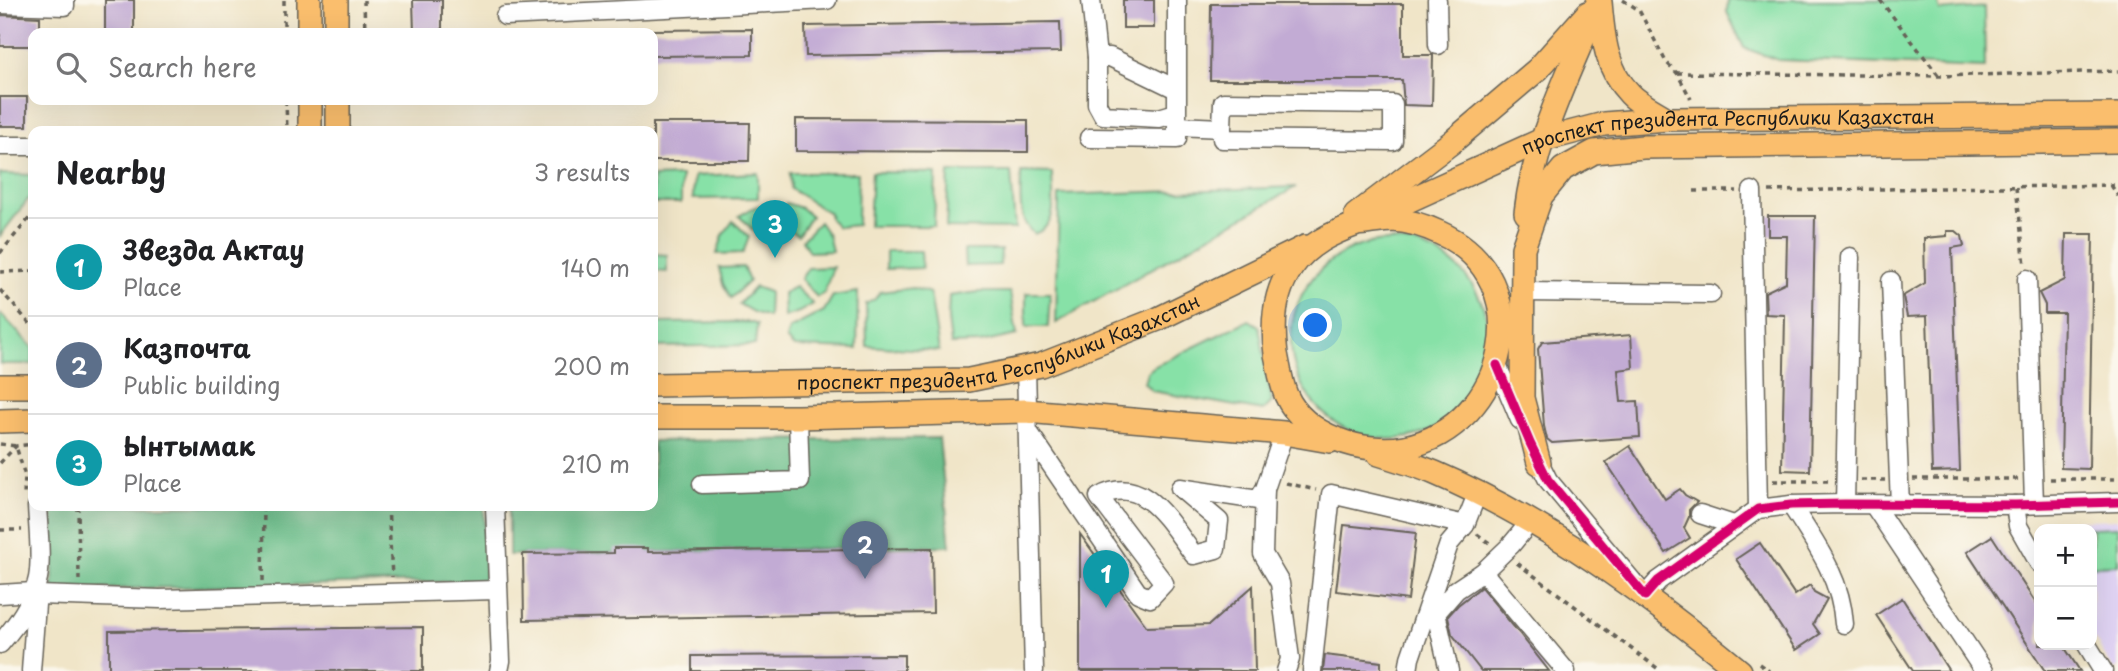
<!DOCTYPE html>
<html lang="en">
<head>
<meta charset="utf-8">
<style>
	body { margin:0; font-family:"Playpen Sans",sans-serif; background:#f6f6f6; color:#202124 }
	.controls { position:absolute; right:21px; bottom:21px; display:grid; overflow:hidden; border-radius:14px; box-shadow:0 7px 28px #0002 }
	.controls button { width:63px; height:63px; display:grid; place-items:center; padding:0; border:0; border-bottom:2px solid #e0e0e0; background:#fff; color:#202124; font:35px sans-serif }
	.you { position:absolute; left:1316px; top:326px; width:24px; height:24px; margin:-18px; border:5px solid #fff; border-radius:50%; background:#1a73e8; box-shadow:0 0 0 10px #1a73e833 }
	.badge { display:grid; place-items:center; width:46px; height:46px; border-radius:50%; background:#ea580c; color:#fff; font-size:23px; font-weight:700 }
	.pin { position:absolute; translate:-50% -58px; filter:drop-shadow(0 2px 4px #0008) }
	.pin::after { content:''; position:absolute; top:37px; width:24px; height:21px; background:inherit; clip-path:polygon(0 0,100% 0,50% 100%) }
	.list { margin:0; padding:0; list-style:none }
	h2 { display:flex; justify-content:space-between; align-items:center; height:91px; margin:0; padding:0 28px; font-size:30px }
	h2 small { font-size:23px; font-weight:400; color:#757577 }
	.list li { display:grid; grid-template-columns:46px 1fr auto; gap:21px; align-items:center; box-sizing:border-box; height:98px; padding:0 28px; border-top:2px solid #e0e0e0 }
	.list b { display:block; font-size:26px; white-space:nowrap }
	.list p { margin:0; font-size:23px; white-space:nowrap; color:#757577 }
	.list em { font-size:23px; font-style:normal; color:#757577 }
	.icon { flex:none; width:38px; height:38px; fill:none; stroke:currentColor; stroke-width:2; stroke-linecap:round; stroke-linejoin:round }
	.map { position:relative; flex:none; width:2118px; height:671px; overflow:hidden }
	.search { position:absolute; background:#fff; box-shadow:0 7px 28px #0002; left:28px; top:28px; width:630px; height:77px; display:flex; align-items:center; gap:18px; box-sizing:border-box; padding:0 24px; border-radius:14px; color:#757577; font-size:26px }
	.panel { position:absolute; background:#fff; box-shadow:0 7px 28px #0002; left:28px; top:126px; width:630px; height:385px; border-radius:14px }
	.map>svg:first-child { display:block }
	.built { fill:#e1d4f4 }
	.green { fill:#87e1a7; stroke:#527e62; stroke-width:2 }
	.forest { fill:#6dbf8c; stroke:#446e54; stroke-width:2 }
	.building { fill:#c2abd4 }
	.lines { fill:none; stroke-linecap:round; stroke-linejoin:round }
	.minor-casing { stroke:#666258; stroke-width:21 }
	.major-casing { stroke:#666258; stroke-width:26 }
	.path { stroke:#666258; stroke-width:3.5; stroke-dasharray:5 5; stroke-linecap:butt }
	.minor { stroke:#fff; stroke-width:18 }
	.major { stroke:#fabe6d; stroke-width:23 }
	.cycleway-casing { stroke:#fbf7ec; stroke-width:13 }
	.cycleway { stroke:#d6006c; stroke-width:9 }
	.labels { text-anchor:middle; stroke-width:5; stroke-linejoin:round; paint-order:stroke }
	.street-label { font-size:19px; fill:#1c1c1c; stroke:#fbf7ec }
</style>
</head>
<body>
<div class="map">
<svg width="2118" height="671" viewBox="0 0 2118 671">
	<rect width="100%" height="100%" fill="#fbf7ec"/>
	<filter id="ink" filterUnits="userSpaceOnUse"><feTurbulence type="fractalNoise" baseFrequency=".0143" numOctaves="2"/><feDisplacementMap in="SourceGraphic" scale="14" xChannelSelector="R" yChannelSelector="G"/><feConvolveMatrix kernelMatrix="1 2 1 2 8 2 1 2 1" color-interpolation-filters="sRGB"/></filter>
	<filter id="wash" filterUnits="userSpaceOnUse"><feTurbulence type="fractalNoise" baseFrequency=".00686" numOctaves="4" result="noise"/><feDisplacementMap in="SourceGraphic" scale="28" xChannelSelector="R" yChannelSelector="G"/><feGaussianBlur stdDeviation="1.57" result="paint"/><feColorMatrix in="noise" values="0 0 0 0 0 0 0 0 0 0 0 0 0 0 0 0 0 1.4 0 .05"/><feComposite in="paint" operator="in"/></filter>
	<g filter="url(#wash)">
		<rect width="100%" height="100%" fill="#f0e5c8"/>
		<!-- built -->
		<polygon class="built" points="2118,519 2118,668 2114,670 2092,634 2092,529 2040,529 2043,522"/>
		<!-- green -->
		<g class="green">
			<polygon points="1728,0 1937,0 1940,11 1984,7 1985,68 1778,60 1744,48 1727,12"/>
			<polygon points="872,172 936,173 934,226 869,226"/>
			<polygon points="949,172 1011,172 1015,229 946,228"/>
			<path d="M1021,172l31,1c0,24 9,51 -18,61 -18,-14 -13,-41 -13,-62z"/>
			<polygon points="758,173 758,198 693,199 694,176"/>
			<polygon points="790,173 858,173 857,225 838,227 830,219 829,213 791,189"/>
			<polygon points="0,174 33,175 33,193 0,236"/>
			<polygon points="681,176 681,203 653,203 653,177"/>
			<polygon points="1296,187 1056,323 1059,195"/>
			<polygon points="769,203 770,227 757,234 739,216 753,208"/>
			<polygon points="786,203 801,208 811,216 798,235 782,226"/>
			<polygon points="733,221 749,237 743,253 717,254 723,235"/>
			<polygon points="819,222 828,235 832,251 809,252 802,240"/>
			<circle cx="1390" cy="340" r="99"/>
			<polygon points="964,250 1001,250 1000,265 965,266"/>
			<polygon points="886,251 921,251 922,268 886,269"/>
			<polygon points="653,254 667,255 667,272 653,271"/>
			<polygon points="743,267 749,281 731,298 723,284 719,268"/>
			<polygon points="833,267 824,293 817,297 801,279 808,268"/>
			<polygon points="755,287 769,292 768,317 753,312 739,304"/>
			<polygon points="795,287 813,304 799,312 784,317 783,293"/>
			<polygon points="913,288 930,293 939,351 867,346 866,304 875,299 880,292"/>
			<polygon points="858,292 857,349 794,347 786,339 789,329 824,311 833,296"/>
			<polygon points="979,292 1010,292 1017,335 980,343 951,344 948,319 949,296"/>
			<polygon points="1026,293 1050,293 1048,327 1026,327"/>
			<polygon points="0,313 33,348 33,364 0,364"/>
			<polygon points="1249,320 1259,326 1272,402 1263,411 1152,391 1144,383 1147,372 1155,366"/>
			<polygon points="750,322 757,325 755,345 653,347 653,323"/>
			<polygon points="2118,527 2118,565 2092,566 2092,529 2069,529"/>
		</g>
		<!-- forest -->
		<g class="forest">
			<polygon points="939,438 950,546 509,555 509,506 653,506 653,441"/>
			<polygon points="53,506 484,506 485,581 53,590"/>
		</g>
		<g id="blocks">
			<!-- building -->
			<g class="building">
				<rect x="105" y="0" width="29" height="33"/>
				<polygon points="413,0 442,0 442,33 414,33"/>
				<rect x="1123" y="0" width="31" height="28"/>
				<polygon points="1211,4 1403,4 1403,55 1433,55 1432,106 1404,105 1402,80 1210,80"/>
				<polygon points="0,15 40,17 40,33 33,33 33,46 0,46"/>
				<polygon points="1060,22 1061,52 806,56 805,26"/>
				<polygon points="752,29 752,55 653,56 653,30"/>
				<rect x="0" y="97" width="27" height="29"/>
				<polygon points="796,119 1028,120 1028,152 796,151"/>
				<polygon points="653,123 750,123 749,161 653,161"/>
				<polygon points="1768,216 1815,216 1810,471 1782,470 1785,315 1766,314 1765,292 1786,282 1787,236 1768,236"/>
				<polygon points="1947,231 1956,231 1962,236 1964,246 1952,248 1960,471 1932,472 1927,316 1907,317 1903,296 1925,283 1924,238 1947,236"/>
				<polygon points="2066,234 2093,234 2089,469 2061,468 2064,313 2045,313 2045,305 2039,293 2065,280"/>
				<polygon points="1631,335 1633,368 1618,370 1621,402 1638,401 1640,437 1552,443 1547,439 1544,426 1538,349 1542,342"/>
				<polygon points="1630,446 1665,499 1680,489 1685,495 1697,502 1689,510 1689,517 1684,528 1690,538 1666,553 1606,462"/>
				<polygon points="1344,525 1416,533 1408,600 1336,591"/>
				<polygon points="1080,534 1147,627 1209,625 1253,586 1255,671 1080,671"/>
				<polygon points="1992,536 2039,608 2039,645 2063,645 2080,671 2045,671 1967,552"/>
				<polygon points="1760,543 1795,595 1810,585 1814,592 1827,599 1813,624 1820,634 1796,650 1736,559"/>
				<polygon points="614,548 648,548 648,552 932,548 933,613 524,620 523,554 614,553"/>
				<polygon points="1481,587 1519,633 1549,671 1481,671 1452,634 1448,616 1458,605"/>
				<polygon points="1902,598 1949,671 1913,671 1876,615"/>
				<polygon points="423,627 423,671 109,671 109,631"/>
				<polygon points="904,655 904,671 692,671 692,656"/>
				<polygon points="1325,655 1381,662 1381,671 1323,671"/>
			</g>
		</g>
	</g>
	<g filter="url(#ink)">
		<use href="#blocks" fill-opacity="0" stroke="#666258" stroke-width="2"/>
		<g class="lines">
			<!-- minor casing -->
			<g class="minor-casing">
				<g id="minor">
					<polyline points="1091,0 1097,57 1110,57 1176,89"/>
					<polyline points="1437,0 1438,45"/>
					<polyline points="0,4 65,6 65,0"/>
					<polyline points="505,16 827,0"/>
					<polyline points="1097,57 1097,104 1103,115 1159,118 1176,113"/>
					<polyline points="1177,126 1222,128 1223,102 1393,104 1393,141 1222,139 1222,128"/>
					<polyline points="1089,138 1177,139 1177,0"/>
					<polyline points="0,146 33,146"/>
					<polyline points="1752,191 1758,509"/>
					<polyline points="2027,279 2034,504"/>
					<polyline points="1891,281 1900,505"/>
					<polyline points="1523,292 1711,294"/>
					<polyline points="1497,365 1520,420"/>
					<polyline points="1026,368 1034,671"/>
					<path d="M1028,431l110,162 12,5 14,-15 -65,-86c45,-25 71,27 95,58l22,-6 3,-28 -39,-33 78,12 7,-11 19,-56"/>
					<polyline points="1534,452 1548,480 1645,596 1658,581 1758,509 1791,505 1845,504 2015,505 2118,502"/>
					<polyline points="702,484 800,481 798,417"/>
					<polyline points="1265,489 1263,554 1280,583 1290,659 1286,671"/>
					<polyline points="1845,504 1850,257"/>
					<polyline points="1873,504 1984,671"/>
					<path d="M1791,505c24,38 50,72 53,119"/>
					<polyline points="2015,505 2018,526 2039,563"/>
					<polyline points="495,506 501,661 499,671"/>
					<polyline points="1700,514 1734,525"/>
					<polyline points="1483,572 1566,671"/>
					<polyline points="0,594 33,592 37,595 160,599 497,590"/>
					<path d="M0,644c16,-19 33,-41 38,-66 4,-20 0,-51 -1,-72"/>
					<polyline points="2087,645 2103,671"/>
					<polyline points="31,671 37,591"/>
					<polyline points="1312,671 1331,494 1465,525"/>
					<polyline points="1408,671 1410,658 1449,544 1465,525 1477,494"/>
					<polyline points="1449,671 1436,613 1456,590 1483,572 1511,545 1530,522"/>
				</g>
			</g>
			<!-- major casing -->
			<g class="major-casing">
				<g id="major">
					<polyline points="309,0 309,33"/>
					<polyline points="336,0 336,33"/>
					<path d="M1600,2c3,33 5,67 30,92 9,10 25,17 37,25"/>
					<polyline points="310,100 310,131"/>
					<polyline points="338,100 338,131"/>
					<path d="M1526,213c8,-74 46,-145 73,-213"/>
					<polyline points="1356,215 1452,142 1538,69 1588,13"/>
					<path id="s1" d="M1357,224c12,-1 25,-4 37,-4 16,1 31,6 46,13 102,46 68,193 -35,214 -41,8 -101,-11 -119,-52 -5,-12 -7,-27 -10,-41 -4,-29 -2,-62 16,-87 16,-23 40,-34 65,-43l185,-84 62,-16 63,-5 451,-4"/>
					<path id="s2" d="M653,385l316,-5 72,-15 117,-46 147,-72"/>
					<polyline points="0,386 33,386"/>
					<polyline points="653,417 798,417 1026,411 1284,433 1330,441"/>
					<polyline points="0,421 33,420"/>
					<path d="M1379,454c18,6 38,11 56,19 111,48 212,121 305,198"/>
					<polyline points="1539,463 1522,398 1523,248 1541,196 1563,169 1594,152 1643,147 2118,141"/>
				</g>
			</g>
			<!-- path -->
			<g class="path">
				<polyline points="284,0 284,33"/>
				<polyline points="364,0 365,33"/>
				<polyline points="1623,0 1639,10 1666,62 1677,73 1691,99"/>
				<polyline points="1880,0 1939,76"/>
				<polyline points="1677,73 1939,76 2118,71"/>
				<polyline points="286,100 287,131"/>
				<polyline points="366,100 366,104"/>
				<polyline points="2111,185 2118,196"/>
				<polyline points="2016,187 2025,265"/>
				<polyline points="1694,191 1737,191"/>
				<polyline points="1769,191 2118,185"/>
				<polyline points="0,253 33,214"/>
				<polyline points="0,272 33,271"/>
				<polyline points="0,290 33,327"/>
				<polyline points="0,444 16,446 25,476 24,496"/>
				<polyline points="0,463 16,446 33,444"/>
				<polyline points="1913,479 2018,479"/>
				<polyline points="2050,479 2118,479"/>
				<polyline points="1861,480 1885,480"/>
				<polyline points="1773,481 1829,481"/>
				<polyline points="1286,483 1316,490"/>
				<polyline points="78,506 79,580"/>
				<polyline points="388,506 392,577"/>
				<polyline points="0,530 22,530"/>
				<polyline points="1477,534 1491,544"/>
				<polyline points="1517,563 1661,671"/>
				<polyline points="263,581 264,506"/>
				<polyline points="1759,664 1769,671"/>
			</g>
			<!-- minor -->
			<use href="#minor" class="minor"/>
			<!-- major -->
			<use href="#major" class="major"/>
			<!-- cycleway casing -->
			<g class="cycleway-casing">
				<polyline id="cycleway" points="1497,365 1530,443 1548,480 1645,596 1658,581 1758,509 1791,505 1845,504 2015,505 2118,502"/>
			</g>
			<!-- cycleway -->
			<use href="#cycleway" class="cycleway"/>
		</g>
	</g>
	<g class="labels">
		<!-- street labels -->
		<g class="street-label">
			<text dy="7" stroke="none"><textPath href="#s1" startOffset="1111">проспект президента Республики Казахстан</textPath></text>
			<text dy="7" stroke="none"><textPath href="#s2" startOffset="352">проспект президента Республики Казахстан</textPath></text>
		</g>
	</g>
</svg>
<div class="controls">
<button>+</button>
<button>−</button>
</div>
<div class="you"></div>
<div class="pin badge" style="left:1106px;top:608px;background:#0f9aa8">1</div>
<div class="pin badge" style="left:865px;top:579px;background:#5c6f8a">2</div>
<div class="pin badge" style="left:775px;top:258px;background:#0f9aa8">3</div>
<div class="search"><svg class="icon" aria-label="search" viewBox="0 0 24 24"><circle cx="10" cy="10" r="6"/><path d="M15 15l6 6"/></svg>Search here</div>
<section class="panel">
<h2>Nearby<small>3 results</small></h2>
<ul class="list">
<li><span class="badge" style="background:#0f9aa8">1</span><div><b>Звезда Актау</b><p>Place</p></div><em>140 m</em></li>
<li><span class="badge" style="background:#5c6f8a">2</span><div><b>Казпочта</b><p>Public building</p></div><em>200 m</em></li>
<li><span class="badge" style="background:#0f9aa8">3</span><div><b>Ынтымак</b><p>Place</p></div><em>210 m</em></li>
</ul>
</section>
</div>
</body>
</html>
